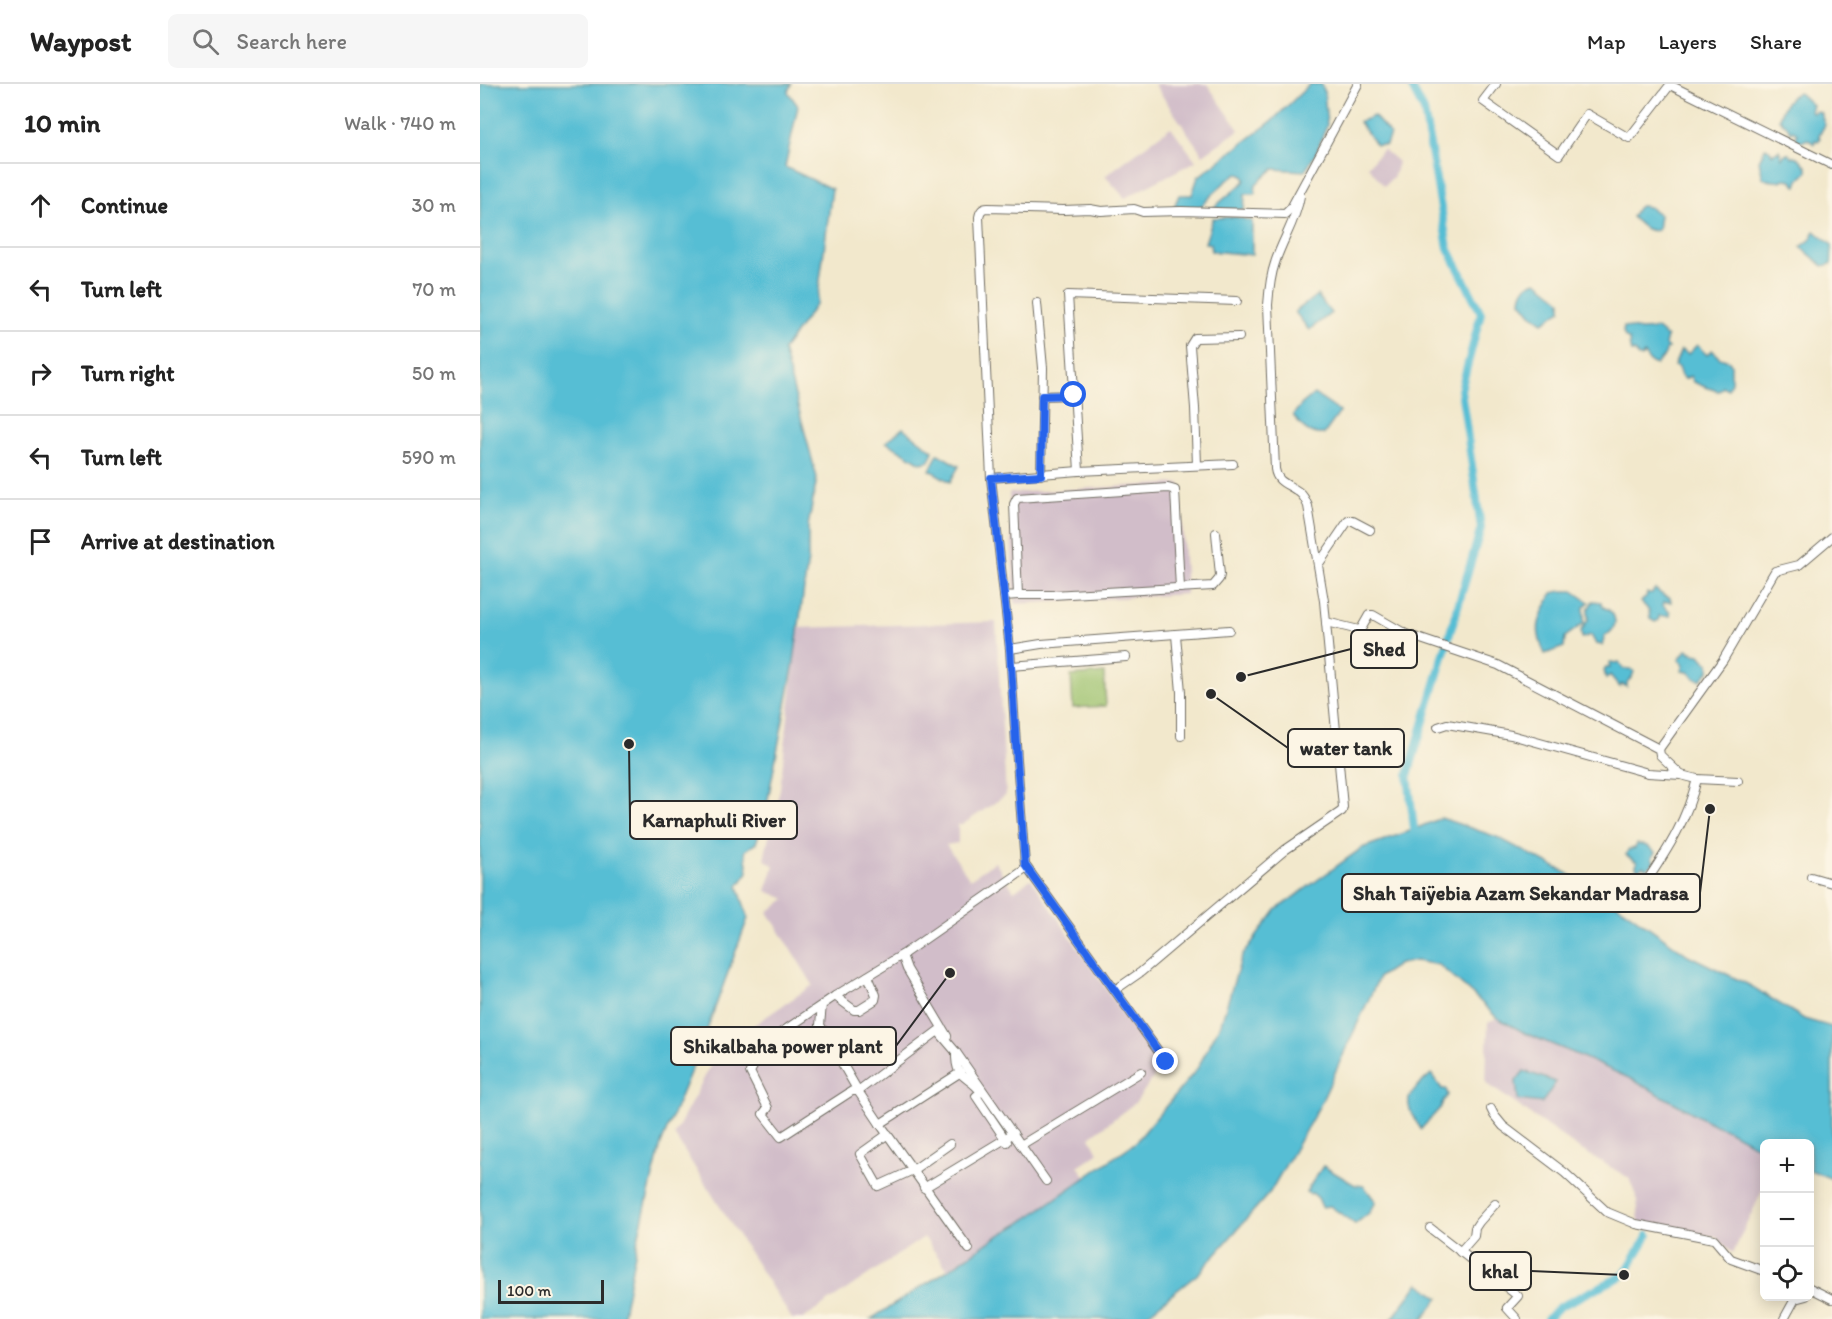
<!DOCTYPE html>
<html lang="en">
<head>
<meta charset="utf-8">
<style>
	body { margin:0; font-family:Itim,sans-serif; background:#f6f6f6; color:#222 }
	.controls { position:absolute; right:18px; bottom:18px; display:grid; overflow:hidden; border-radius:9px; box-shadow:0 3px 15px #0003 }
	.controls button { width:54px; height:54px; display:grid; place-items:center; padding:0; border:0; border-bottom:2px solid #e0e0e0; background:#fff; color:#222; font:30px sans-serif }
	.scale { position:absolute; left:18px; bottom:15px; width:106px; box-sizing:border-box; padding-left:6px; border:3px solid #2b2b2b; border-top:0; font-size:16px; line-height:21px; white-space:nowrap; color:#2b2b2b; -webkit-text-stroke:4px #fcf5e5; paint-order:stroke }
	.stop { position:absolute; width:18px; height:18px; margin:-14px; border:4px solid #2563eb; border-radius:50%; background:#fff }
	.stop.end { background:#2563eb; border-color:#fff; box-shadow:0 2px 6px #0008 }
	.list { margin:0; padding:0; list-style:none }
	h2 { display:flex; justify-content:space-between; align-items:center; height:78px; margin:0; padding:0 24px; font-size:26px }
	h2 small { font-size:20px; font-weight:400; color:#767676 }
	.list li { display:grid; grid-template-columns:39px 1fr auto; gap:18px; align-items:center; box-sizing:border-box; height:84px; padding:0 24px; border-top:2px solid #e0e0e0 }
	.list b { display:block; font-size:22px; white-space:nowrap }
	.list em { font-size:20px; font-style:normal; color:#767676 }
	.icon { flex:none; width:33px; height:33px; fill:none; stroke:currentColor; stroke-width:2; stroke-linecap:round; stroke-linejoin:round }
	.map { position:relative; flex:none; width:1352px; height:1235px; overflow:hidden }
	header { display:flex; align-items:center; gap:36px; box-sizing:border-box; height:84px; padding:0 30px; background:#fff; border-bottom:2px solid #e0e0e0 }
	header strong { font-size:28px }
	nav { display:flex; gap:33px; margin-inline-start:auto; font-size:21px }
	.search { width:420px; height:54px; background:#f6f6f6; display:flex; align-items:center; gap:15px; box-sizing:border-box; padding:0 21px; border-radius:9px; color:#767676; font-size:22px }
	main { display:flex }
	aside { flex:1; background:#fff }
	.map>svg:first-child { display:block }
	.industrial { fill:#d1bdc9 }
	.green { fill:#9bc16c; stroke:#63764c; stroke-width:1.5 }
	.water { fill:#56bed4; stroke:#407480; stroke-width:1.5 }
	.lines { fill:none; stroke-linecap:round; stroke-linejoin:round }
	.canal { stroke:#56bed4; stroke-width:8 }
	.minor-casing { stroke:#716d63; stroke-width:10 }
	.minor { stroke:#fff; stroke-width:8 }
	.route { stroke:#2563eb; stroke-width:8 }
	.leader { fill:none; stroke:#2b2b2b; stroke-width:2 }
	.callout-dot { fill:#2b2b2b; stroke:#fcf5e5; stroke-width:2 }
	.callout { fill:#fcf5e5; stroke:#2b2b2b; stroke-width:2 }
	.callout-label { font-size:20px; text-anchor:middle; font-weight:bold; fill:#2b2b2b }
</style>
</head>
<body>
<header>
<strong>Waypost</strong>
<div class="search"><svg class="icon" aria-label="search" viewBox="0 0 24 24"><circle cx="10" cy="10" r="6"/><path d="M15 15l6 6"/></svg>Search here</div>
<nav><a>Map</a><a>Layers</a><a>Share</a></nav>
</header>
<main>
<aside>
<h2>10 min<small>Walk · 740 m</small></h2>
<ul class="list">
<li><svg class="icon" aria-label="ahead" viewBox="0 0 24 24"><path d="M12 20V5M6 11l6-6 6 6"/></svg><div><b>Continue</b></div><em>30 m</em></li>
<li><svg class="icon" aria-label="left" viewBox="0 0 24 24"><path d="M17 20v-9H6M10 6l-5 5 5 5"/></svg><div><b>Turn left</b></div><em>70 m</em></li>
<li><svg class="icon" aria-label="right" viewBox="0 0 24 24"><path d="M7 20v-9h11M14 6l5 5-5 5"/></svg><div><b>Turn right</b></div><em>50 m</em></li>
<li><svg class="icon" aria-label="left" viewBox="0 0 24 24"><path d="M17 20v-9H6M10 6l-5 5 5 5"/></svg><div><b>Turn left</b></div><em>590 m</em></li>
<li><svg class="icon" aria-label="arrive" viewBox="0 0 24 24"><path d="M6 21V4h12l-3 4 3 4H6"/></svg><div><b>Arrive at destination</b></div></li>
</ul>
</aside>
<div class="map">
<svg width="1352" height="1235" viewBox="0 0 1352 1235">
	<rect width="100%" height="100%" fill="#fcf5e5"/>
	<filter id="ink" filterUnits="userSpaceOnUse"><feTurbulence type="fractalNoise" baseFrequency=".0167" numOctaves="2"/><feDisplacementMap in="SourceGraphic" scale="12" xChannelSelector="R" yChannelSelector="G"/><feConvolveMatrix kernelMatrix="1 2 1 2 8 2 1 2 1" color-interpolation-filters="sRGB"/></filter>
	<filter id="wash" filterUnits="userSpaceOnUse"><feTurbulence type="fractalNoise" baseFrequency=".008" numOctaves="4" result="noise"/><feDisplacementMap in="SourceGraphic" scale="24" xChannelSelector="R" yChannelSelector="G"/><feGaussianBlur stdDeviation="1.35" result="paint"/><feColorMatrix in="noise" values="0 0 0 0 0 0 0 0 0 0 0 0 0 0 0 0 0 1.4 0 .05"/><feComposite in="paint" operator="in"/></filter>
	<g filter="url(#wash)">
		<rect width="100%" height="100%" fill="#f2e8cc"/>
		<!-- industrial -->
		<g class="industrial">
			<polygon points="674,0 727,0 759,46 723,71"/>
			<polygon points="691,43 716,77 645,114 625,92"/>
			<polygon points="903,65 918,78 914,92 904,102 888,82"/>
			<polygon points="700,399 706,510 535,520 529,409"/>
			<polygon points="516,538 526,711 482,741 478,741 478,759 466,761 490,795 515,778 534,807 551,795 680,984 656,1018 610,1053 618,1069 598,1082 606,1093 539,1140 513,1155 468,1186 444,1153 323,1235 312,1235 194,1051 240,964 333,901 288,828 306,815 286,807 294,782 284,775 300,705 318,544"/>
			<polygon points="1017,934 1047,950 1098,971 1151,995 1235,1041 1248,1046 1284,1066 1284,1103 1253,1169 1236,1153 1159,1139 1157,1115 1149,1094 1098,1064 1006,999 1008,938"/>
		</g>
		<!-- green -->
		<polygon class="green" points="624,589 626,622 593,624 591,592"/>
		<!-- water -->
		<g class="water">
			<polygon points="0,0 311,0 308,8 318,22 305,83 352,105 337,219 303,266 337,394 328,442 328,475 313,584 284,736 276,759 265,767 268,788 258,802 268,834 222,959 181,1060 158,1154 142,1235 0,1235"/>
			<polygon points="830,0 841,0 844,6 847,41 836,69 825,87 793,85 776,100 775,110 765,110 764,126 733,124 764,98 765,95 762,91 757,90 746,97 719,124 694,123 699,111 712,111 718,93 792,37"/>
			<path d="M1319,9l13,12 -2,6 2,2 4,-2 4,1 5,13 -6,10 1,4 -2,2 -3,-1 -1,4 -6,-5 -7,3 -5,-2 1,-7 -4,-3 -2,2 -5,-7 -5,-3 1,-2 -3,-1c3,-11 8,-23 20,-26z"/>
			<polygon points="894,32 910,50 906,61 896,61 879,38"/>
			<path d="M1285,64l4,1 3,5 7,-4 3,8 3,-4h4l3,3 2,-1 5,2 8,9v5l-8,8 -2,6 -3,-1 -2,-5 -7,-1c-6,3 -15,3 -22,-1l-4,-17z"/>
			<path d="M1161,122l8,1 11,8 -2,15c-11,3 -17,-5 -26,-13l5,-9z"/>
			<polygon points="756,133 772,137 772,171 731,167 731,160 725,159 733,134"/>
			<polygon points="1335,147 1352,161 1351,180 1343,182 1321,163 1330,156"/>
			<path d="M1057,197l24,19v10l-18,12 -12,-8 -10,-13c1,-12 5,-17 16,-20z"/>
			<polygon points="837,211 851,229 829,246 815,228"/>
			<path d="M1144,243l17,3 16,-1 10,8 -2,8 3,3 -2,1c0,10 -6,9 -10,16l-6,-3 -6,-8 -3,3h-3l-3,-6 -3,1 -2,-3 -1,-9 -4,-3 -2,-5z"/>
			<path d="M1217,261l10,10 5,-5 8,8 9,3 2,3v18l-3,7 -5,-2 -4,4c-8,-1 -18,-6 -26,-9l-3,-6 -5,3 -4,-3 -3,-9 -4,-1 7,-16 7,4z"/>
			<path d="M834,310l26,18 -16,22c-15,2 -23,-8 -31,-19l9,-11z"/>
			<polygon points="423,344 453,367 449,377 441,379 406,358"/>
			<polygon points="458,370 479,382 470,398 450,386"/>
			<polygon points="1175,505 1184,512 1190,514 1191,518 1184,518 1183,521 1190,529 1190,532 1179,532 1179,536 1175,538 1170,535 1169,526 1161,518 1166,513 1167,509 1172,509"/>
			<path d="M1082,507h11l16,11 -5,5v16l-19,14 -1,10 -19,7c-13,-29 -5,-35 7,-61z"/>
			<path d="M1113,517l8,1 2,5c15,6 16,21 2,29l-3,9 -6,-1 -5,-9 -9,3 -1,-7 7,-11v-11z"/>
			<polygon points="1206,566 1209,566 1210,569 1212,568 1214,570 1220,571 1225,577 1229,579 1229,587 1221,596 1216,595 1208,588 1202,587 1204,581 1199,576"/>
			<polygon points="1131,578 1136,579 1139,578 1143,585 1151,585 1154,587 1152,593 1147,598 1147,603 1142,600 1140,603 1130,591 1126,595 1124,586 1126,583 1130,583 1129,579"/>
			<polygon points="961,734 1017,753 1111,802 1208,871 1271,902 1324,935 1352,943 1352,1095 1330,1086 1330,1060 1284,1060 1284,1066 1248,1046 1235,1041 1151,995 1098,971 1047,950 1017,934 1000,917 959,881 936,877 919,880 899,893 840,1021 790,1108 719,1189 661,1235 391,1235 468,1186 513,1155 539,1140 656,1058 717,985 741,939 762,872 796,826 882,764 930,747"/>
			<polygon points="1157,760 1167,762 1175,768 1172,774 1174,778 1171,782 1166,785 1163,782 1158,786 1156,783 1157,778 1146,771 1148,766 1155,764"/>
			<polygon points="1044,987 1076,998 1062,1019 1038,1016 1036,997"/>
			<path d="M951,990l11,15h4l2,6 -5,6 -2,6 -20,22c-20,-30 -15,-32 10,-55z"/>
			<polygon points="843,1082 875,1101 884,1102 896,1118 889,1129 875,1140 850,1122 842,1123 838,1114 832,1109 830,1110 826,1108"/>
			<polygon points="939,1199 959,1214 943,1235 912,1235"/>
		</g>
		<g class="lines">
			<!-- canal -->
			<g class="canal">
				<polyline points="930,0 944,27 968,164 1001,229 981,306 1001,444 928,691 935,754"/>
				<polyline points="1067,1235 1079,1223 1144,1191 1168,1151"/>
			</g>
		</g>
	</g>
	<g filter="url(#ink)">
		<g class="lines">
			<!-- minor casing -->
			<g class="minor-casing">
				<g id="minor">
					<polyline points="1016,0 1003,17 1079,71 1107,30 1149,54 1190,1 1352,81"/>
					<polyline points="557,219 563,284 561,391"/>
					<polyline points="562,312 594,311"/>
					<polyline points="717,381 715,324 710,262 715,254 759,253"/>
					<polyline points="599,387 588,211 757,217"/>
					<polyline points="511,394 599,387 753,380"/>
					<polyline points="838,481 868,437 873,437 890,446"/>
					<polyline points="538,511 572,511 733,502 739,495 740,491 736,449"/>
					<polyline points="524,512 538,511 534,420 537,414 688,404 695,406 700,504"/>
					<polyline points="846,538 879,546 881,545 889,531 893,531 926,550 1018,581 1179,665 1180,671 1201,691"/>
					<polyline points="696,551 701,608 701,652"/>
					<polyline points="530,565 561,560 749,546"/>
					<polyline points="531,582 646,573"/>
					<polyline points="958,643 967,640 1031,651 1168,689 1201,691 1217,695 1258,697"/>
					<polyline points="1179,665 1243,576 1295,487 1319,481 1352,453"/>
					<polyline points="1331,793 1352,799"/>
					<path d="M1166,798c23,-34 41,-63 51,-103"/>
					<polyline points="422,871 427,885 467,952"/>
					<path d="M635,906l26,-18 144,-122 57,-39 1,-4 -19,-206 -16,-95c-2,-5 -4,-10 -8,-13 -10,-9 -23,-9 -25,-24l-7,-164c1,-14 2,-28 7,-42 7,-23 21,-42 25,-67"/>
					<polyline points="355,912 374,926 379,926 395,916 396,911 388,892"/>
					<polyline points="342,921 340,941 378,1007 372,1007 301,1053 283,1030 288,1024 270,988 275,979 292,967 302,948 355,912 422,871 547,784"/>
					<polyline points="476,968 566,1097"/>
					<path d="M686,978l-141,-197 -8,-105 -7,-111 -19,-171 -12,-261c1,-6 3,-9 9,-9l75,2 27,-1 11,2 33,-2 9,3 38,-1 104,3 6,-6 67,-124"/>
					<polyline points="1011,1025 1014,1031 1023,1042 1085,1089 1127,1128 1156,1140 1234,1155 1251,1175 1284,1187"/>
					<path d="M400,1040l-22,-33 80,-60 18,21c-1,29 12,22 25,40l-5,4 29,43 8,-6"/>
					<polyline points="408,1050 380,1070 398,1102 433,1086 400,1040 481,988"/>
					<polyline points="470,1060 433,1086 489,1165"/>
					<polyline points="541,1061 661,988"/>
					<polyline points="444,1104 525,1055 527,1058"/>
					<polyline points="950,1144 1038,1212 1027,1224 1037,1235"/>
					<polyline points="980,1168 994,1152 995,1144 999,1138 1015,1120"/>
					<polyline points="1330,1204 1352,1215"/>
					<polyline points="1304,1235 1315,1215 1326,1212"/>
				</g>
			</g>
			<!-- minor -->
			<use href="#minor" class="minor"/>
		</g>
	</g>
	<g class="lines" filter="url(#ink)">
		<!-- route -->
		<polyline class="route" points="594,311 562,312 561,391 511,394 530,565 537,676 545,781 686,978"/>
	</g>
	<!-- callouts -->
	<path class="leader" d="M761 593L871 565M731 610L808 664M149 660L150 736M1230 725L1220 809M470 889L416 962M1144 1191L1051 1187"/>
	<g class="callout-dot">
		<circle cx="761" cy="593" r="6"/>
		<circle cx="731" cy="610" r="6"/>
		<circle cx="149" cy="660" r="6"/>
		<circle cx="1230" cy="725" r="6"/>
		<circle cx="470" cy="889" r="6"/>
		<circle cx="1144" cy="1191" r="6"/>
	</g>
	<g class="callout">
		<rect x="871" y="546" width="66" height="38" rx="6"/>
		<rect x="808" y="645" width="116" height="38" rx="6"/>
		<rect x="150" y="717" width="167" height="38" rx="6"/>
		<rect x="862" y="790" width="358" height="38" rx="6"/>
		<rect x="191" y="943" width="225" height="38" rx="6"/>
		<rect x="990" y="1168" width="61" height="38" rx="6"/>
	</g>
	<g class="callout-label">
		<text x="904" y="572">Shed</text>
		<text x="866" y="671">water tank</text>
		<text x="234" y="743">Karnaphuli River</text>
		<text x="1041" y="816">Shah Taiÿebia Azam Sekandar Madrasa</text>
		<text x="303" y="969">Shikalbaha power plant</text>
		<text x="1020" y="1194">khal</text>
	</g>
</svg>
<div class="controls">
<button>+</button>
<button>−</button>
<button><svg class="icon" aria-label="locate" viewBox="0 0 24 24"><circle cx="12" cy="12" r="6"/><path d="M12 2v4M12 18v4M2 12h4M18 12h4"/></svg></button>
</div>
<div class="scale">100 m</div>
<div class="stop" style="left:594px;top:311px"></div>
<div class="stop end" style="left:686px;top:978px"></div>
</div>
</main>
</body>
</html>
